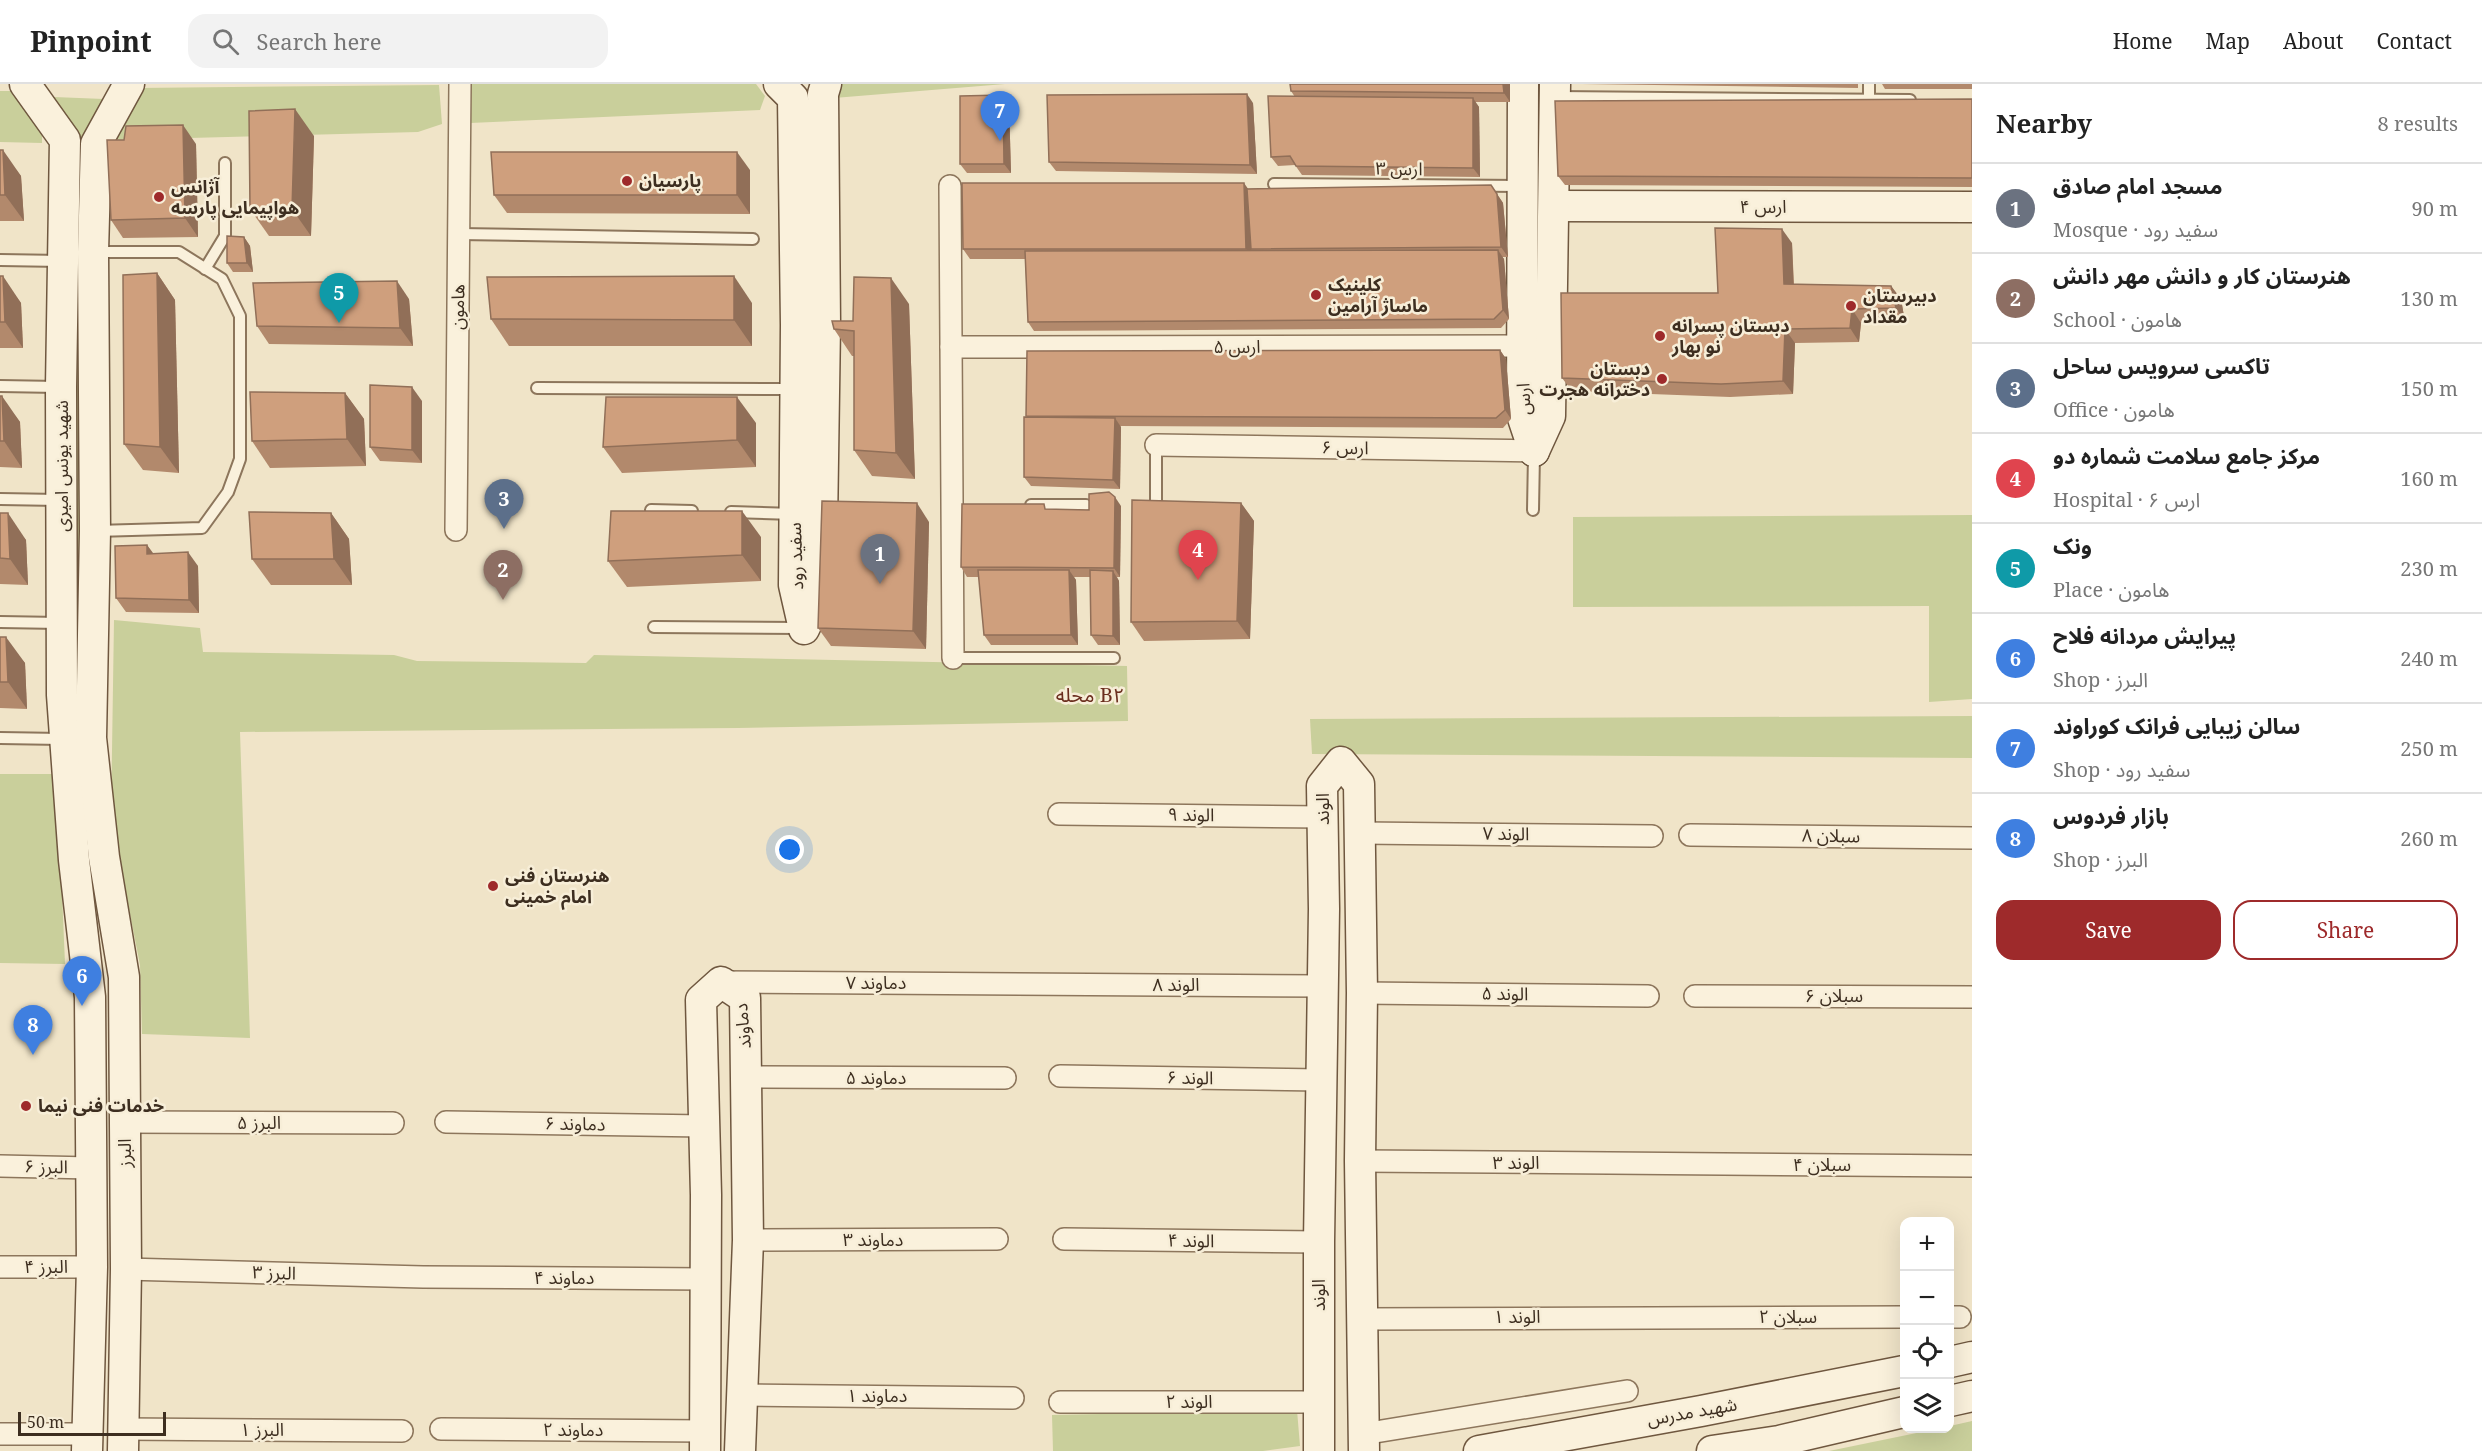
<!DOCTYPE html>
<html lang="en">
<head>
<meta charset="utf-8">
<style>
	body { margin:0; font-family:"Noto Serif","Noto Sans Arabic",serif; background:#f2f2f2; color:#222 }
	.controls { position:absolute; right:18px; bottom:18px; display:grid; overflow:hidden; border-radius:12px; box-shadow:0 6px 24px #0002 }
	.controls button { width:54px; height:54px; display:grid; place-items:center; padding:0; border:0; border-bottom:2px solid #e0e0e0; background:#fff; color:#222; font:30px sans-serif }
	.scale { position:absolute; left:18px; bottom:15px; width:148px; box-sizing:border-box; padding-left:6px; border:3px solid #3d2e20; border-top:0; font-size:16px; line-height:21px; white-space:nowrap; color:#3d2e20; -webkit-text-stroke:4px #f7eed8; paint-order:stroke }
	.you { position:absolute; left:790px; top:766px; width:21px; height:21px; margin:-15px; border:4px solid #fff; border-radius:50%; background:#1a73e8; box-shadow:0 0 0 9px #1a73e833 }
	.badge { display:grid; place-items:center; width:39px; height:39px; border-radius:50%; background:#9e2a2b; color:#fff; font-size:20px; font-weight:700 }
	.pin { position:absolute; translate:-50% -50px; filter:drop-shadow(0 2px 3px #0008) }
	.pin::after { content:''; position:absolute; top:32px; width:21px; height:18px; background:inherit; clip-path:polygon(0 0,100% 0,50% 100%) }
	.list { margin:0; padding:0; list-style:none }
	h2 { display:flex; justify-content:space-between; align-items:center; height:78px; margin:0; padding:0 24px; font-size:26px }
	h2 small { font-size:20px; font-weight:400; color:#767676 }
	.list li { display:grid; grid-template-columns:39px 1fr auto; gap:18px; align-items:center; box-sizing:border-box; height:90px; padding:0 24px; border-top:2px solid #e0e0e0 }
	.list b { display:block; font-size:22px; white-space:nowrap }
	.list p { margin:0; font-size:20px; white-space:nowrap; color:#767676 }
	.list em { font-size:20px; font-style:normal; color:#767676 }
	.actions { display:flex; gap:12px; padding:18px 24px }
	.actions a { flex:1; padding:14px 0; border:2px solid #9e2a2b; border-radius:18px; text-align:center; font-size:21px; color:#9e2a2b }
	.actions .main { background:#9e2a2b; color:#fff }
	.icon { flex:none; width:33px; height:33px; fill:none; stroke:currentColor; stroke-width:2; stroke-linecap:round; stroke-linejoin:round }
	.map { position:relative; flex:none; width:1972px; height:1367px; overflow:hidden }
	header { display:flex; align-items:center; gap:36px; box-sizing:border-box; height:84px; padding:0 30px; background:#fff; border-bottom:2px solid #e0e0e0 }
	header strong { font-size:28px }
	nav { display:flex; gap:33px; margin-inline-start:auto; font-size:21px }
	.search { width:420px; height:54px; background:#f2f2f2; display:flex; align-items:center; gap:15px; box-sizing:border-box; padding:0 21px; border-radius:18px; color:#767676; font-size:22px }
	main { display:flex }
	aside { flex:1; background:#fff }
	.map>svg:first-child { display:block }
	.green { fill:#c9cf9b }
	.lines { fill:none; stroke-linecap:round; stroke-linejoin:round }
	.lane-casing { stroke:#8d765c; stroke-width:14 }
	.street-casing { stroke:#8d765c; stroke-width:24 }
	.secondary-casing { stroke:#6f573f; stroke-width:33 }
	.lane { stroke:#faf1dc; stroke-width:10 }
	.street { stroke:#faf1dc; stroke-width:21 }
	.secondary { stroke:#faf1dc; stroke-width:30 }
	.wall { fill:#b2896c }
	.shaded-wall { fill:#916f58 }
	.building { fill:#cf9f7d; stroke:#916f58; stroke-width:1.5 }
	.poi-dot { fill:#9e2a2b; stroke:#f7eed8; stroke-width:2 }
	.labels { text-anchor:middle; stroke-width:5; stroke-linejoin:round; paint-order:stroke }
	.street-label { font-size:18px; fill:#3d2e20; stroke:#f7eed8 }
	.poi-label { font-size:18px; font-weight:bold; fill:#3d2e20; stroke:#f7eed8; text-anchor:start }
	.neighbourhood-label { font-size:20px; fill:#6b2e1e; stroke:#f7eed8 }
</style>
</head>
<body>
<header>
<strong>Pinpoint</strong>
<div class="search"><svg class="icon" aria-label="search" viewBox="0 0 24 24"><circle cx="10" cy="10" r="6"/><path d="M15 15l6 6"/></svg>Search here</div>
<nav><a>Home</a><a>Map</a><a>About</a><a>Contact</a></nav>
</header>
<main>
<div class="map">
<svg width="1972" height="1367" viewBox="0 0 1972 1367">
	<rect width="100%" height="100%" fill="#f0e4c8"/>
	<!-- green -->
	<g class="green">
		<polygon points="468,0 756,0 765,12 760,26 470,39"/>
		<polygon points="836,0 1005,0 834,14"/>
		<polygon points="439,1 442,40 418,48 113,56 137,4"/>
		<polygon points="0,7 14,7 42,40 42,59 0,58"/>
		<polygon points="54,13 104,15 94,36 83,224 71,224 68,46"/>
		<polygon points="85,247 86,479 72,479 71,248"/>
		<polygon points="1972,431 1972,615 1929,618 1929,522 1573,523 1573,433"/>
		<polygon points="114,536 200,544 203,568 394,571 417,577 586,579 594,571 1127,582 1128,637 738,644 240,648 250,954 142,950 140,881 111,733"/>
		<polygon points="1972,632 1972,674 1312,670 1310,635"/>
		<polygon points="0,690 57,690 65,880 0,879"/>
		<polygon points="1297,1326 1300,1362 1263,1367 1053,1367 1052,1331"/>
		<polygon points="1972,1337 1972,1367 1829,1367 1936,1345 1950,1344 1950,1342"/>
	</g>
	<g class="lines">
		<!-- lane casing -->
		<g class="lane-casing">
			<g id="lane">
				<polyline points="1869,0 1869,16"/>
				<polyline points="1557,13 1910,16"/>
				<polyline points="1274,100 1521,102"/>
				<polyline points="459,150 753,155"/>
				<polyline points="0,176 62,177"/>
				<polyline points="205,185 225,152 225,79"/>
				<polyline points="0,302 58,303"/>
				<polyline points="537,304 794,305"/>
				<polyline points="1156,361 1156,427"/>
				<polyline points="0,415 59,416"/>
				<polyline points="1031,421 1086,421"/>
				<polyline points="651,426 692,427"/>
				<polyline points="1533,426 1534,370"/>
				<polyline points="731,428 794,430"/>
				<polyline points="96,447 202,444 228,408 240,375 240,232 222,195 179,168 96,168"/>
				<polyline points="0,538 60,539"/>
				<polyline points="654,543 800,544"/>
				<polyline points="953,574 1114,574"/>
				<polyline points="0,654 62,655"/>
			</g>
		</g>
		<!-- street casing -->
		<g class="street-casing">
			<g id="street">
				<polyline points="950,102 953,574"/>
				<polyline points="951,263 1524,262"/>
				<polyline points="1156,361 1534,367"/>
				<polyline points="456,446 460,0"/>
				<polyline points="1059,730 1323,733"/>
				<polyline points="1361,749 1652,752"/>
				<polyline points="1690,751 1972,754"/>
				<polyline points="721,898 1321,902"/>
				<polyline points="1362,909 1648,912"/>
				<polyline points="1695,912 1972,913"/>
				<polyline points="1060,992 1320,996"/>
				<polyline points="746,993 1005,994"/>
				<polyline points="125,1038 393,1039"/>
				<polyline points="446,1038 704,1042"/>
				<polyline points="1360,1077 1972,1082"/>
				<polyline points="0,1082 91,1084"/>
				<polyline points="1064,1155 1319,1158"/>
				<polyline points="748,1156 997,1155"/>
				<polyline points="0,1183 92,1183"/>
				<polyline points="126,1185 423,1193 705,1195"/>
				<polyline points="1950,1233 1960,1233"/>
				<polyline points="1363,1235 1904,1233"/>
				<polyline points="741,1311 1013,1314"/>
				<polyline points="1060,1318 1318,1318"/>
				<polyline points="123,1345 402,1347"/>
				<polyline points="441,1345 705,1347"/>
				<polyline points="0,1350 88,1350"/>
				<polyline points="1363,1350 1627,1307"/>
			</g>
		</g>
		<!-- secondary casing -->
		<g class="secondary-casing">
			<g id="secondary">
				<polyline points="25,0 65,56 61,303 62,611 74,776 90,913 92,1183 87,1367"/>
				<polyline points="779,0 793,14 796,241 794,501 804,545 821,509 825,241 823,10 826,0"/>
				<polyline points="1523,0 1522,331 1534,367"/>
				<polyline points="1554,122 1972,123"/>
				<polyline points="1534,367 1550,332 1555,0"/>
				<polyline points="1950,1278 1972,1273"/>
				<polyline points="1950,1317 1972,1312"/>
				<polyline points="123,1367 126,1185 124,893 104,773 91,654 95,447 93,168 96,60 129,0"/>
				<polyline points="705,1367 706,1111 701,916 721,898 745,914 748,1156 740,1367"/>
				<polyline points="1319,1367 1319,1158 1324,825 1322,702 1341,678 1359,700 1362,909 1360,1077 1364,1367"/>
				<polyline points="1479,1367 1701,1327 1904,1287"/>
				<polyline points="1712,1367 1779,1357 1904,1328"/>
			</g>
		</g>
		<!-- lane -->
		<use href="#lane" class="lane"/>
		<!-- street -->
		<use href="#street" class="street"/>
		<!-- secondary -->
		<use href="#secondary" class="secondary"/>
	</g>
	<!-- wall -->
	<g class="wall">
		<polygon points="1510,0 1510,18 1475,18 1479,23 1480,93 1302,91 1295,81 1278,82 1271,73 1295,13 1291,7"/>
		<polygon points="1582,0 1858,0 1858,4"/>
		<polygon points="1882,0 1972,0 1972,5 1885,5"/>
		<polygon points="1972,15 1972,103 1565,101 1558,92"/>
		<polygon points="1253,19 1257,90 1056,87 1049,78"/>
		<polygon points="1009,20 1011,89 967,89 960,80"/>
		<polygon points="314,52 311,152 269,152 250,125"/>
		<polygon points="196,60 198,153 123,154 111,136"/>
		<polygon points="0,66 21,92 24,137 0,137"/>
		<polygon points="750,86 750,130 507,129 494,111"/>
		<polygon points="1491,101 1503,119 1508,173 1502,173 1504,175 1509,235 1501,244 1034,247 1028,238 1025,175 970,175 963,165 1248,105"/>
		<polygon points="244,153 250,162 253,188 233,188 227,179"/>
		<polygon points="1792,159 1794,200 1891,202 1901,215 1905,238 1861,239 1859,258 1795,259 1793,310 1730,313 1572,307 1562,294 1718,209"/>
		<polygon points="157,189 175,216 179,389 143,386 124,360"/>
		<polygon points="0,192 21,219 23,264 0,264"/>
		<polygon points="409,215 413,262 269,260 257,242"/>
		<polygon points="752,219 752,262 509,262 491,235"/>
		<polygon points="909,220 915,395 872,392 854,366 854,272 852,272 834,245 853,237"/>
		<polygon points="1500,266 1506,275 1511,335 1503,344 1120,342 1121,343 1120,405 1031,402 1024,393 1027,333 1026,332"/>
		<polygon points="345,309 364,335 366,382 270,384 252,357"/>
		<polygon points="0,312 20,338 22,384 0,383"/>
		<polygon points="422,317 422,379 380,377 370,363"/>
		<polygon points="756,339 756,383 622,389 603,363"/>
		<polygon points="1241,419 1254,437 1250,555 1144,557 1131,538"/>
		<polygon points="1121,422 1120,493 1117,493 1119,497 1120,561 1098,561 1091,551 1090,493 1074,493 1076,496 1078,561 991,561 984,551 979,493 967,493 961,483 1048,425 1089,426"/>
		<polygon points="0,429 26,456 28,501 0,500"/>
		<polygon points="331,429 349,455 352,501 271,501 252,475"/>
		<polygon points="929,438 926,565 831,562 818,544"/>
		<polygon points="761,453 761,497 627,503 608,477"/>
		<polygon points="147,461 153,469 198,482 199,529 126,528 116,514"/>
		<polygon points="0,553 25,579 27,625 0,624"/>
	</g>
	<!-- shaded-wall -->
	<g class="shaded-wall">
		<polygon points="1503,0 1510,0 1510,18 1504,9"/>
		<polygon points="1247,10 1253,19 1257,90 1250,81"/>
		<polygon points="1003,11 1009,20 1011,89 1004,80"/>
		<polygon points="1473,14 1479,23 1480,93 1473,84"/>
		<polygon points="295,25 314,52 311,152 292,125"/>
		<polygon points="183,41 196,60 198,153 185,134"/>
		<polygon points="3,66 21,92 24,137 5,111"/>
		<polygon points="737,68 750,86 750,130 737,111"/>
		<polygon points="1244,99 1251,109 1251,165 1252,167 1253,174 1246,165"/>
		<polygon points="1497,110 1503,119 1508,173 1501,163"/>
		<polygon points="1782,145 1792,159 1794,213 1784,200"/>
		<polygon points="244,153 250,162 253,188 247,179"/>
		<polygon points="1498,166 1504,175 1509,235 1503,226"/>
		<polygon points="157,189 175,216 179,389 160,363"/>
		<polygon points="3,192 21,219 23,264 5,238"/>
		<polygon points="734,192 752,219 752,262 734,236"/>
		<polygon points="891,194 909,220 915,395 896,369"/>
		<polygon points="397,197 409,215 413,262 400,244"/>
		<polygon points="1891,202 1901,215 1905,238 1896,224"/>
		<polygon points="1852,225 1861,239 1859,258 1850,244"/>
		<polygon points="1785,245 1795,259 1793,310 1783,297"/>
		<polygon points="1500,266 1506,275 1511,335 1505,326"/>
		<polygon points="412,303 422,317 422,379 412,366"/>
		<polygon points="345,309 364,335 366,382 347,355"/>
		<polygon points="2,312 20,338 22,384 4,357"/>
		<polygon points="737,313 756,339 756,383 737,356"/>
		<polygon points="1115,334 1121,343 1120,405 1113,396"/>
		<polygon points="1115,413 1121,422 1120,493 1114,484"/>
		<polygon points="917,419 929,438 926,565 913,547"/>
		<polygon points="1241,419 1254,437 1250,555 1237,537"/>
		<polygon points="742,427 761,453 761,497 742,471"/>
		<polygon points="8,429 26,456 28,501 10,475"/>
		<polygon points="331,429 349,455 352,501 334,475"/>
		<polygon points="147,461 157,475 147,470"/>
		<polygon points="188,468 198,482 199,529 189,516"/>
		<polygon points="1069,486 1076,496 1078,561 1071,551"/>
		<polygon points="1113,487 1119,497 1120,561 1113,552"/>
		<polygon points="6,553 25,579 27,625 8,598"/>
	</g>
	<!-- building -->
	<g class="building">
		<polygon points="1290,0 1503,0 1504,9 1291,7"/>
		<polygon points="1247,10 1250,81 1049,78 1047,11"/>
		<polygon points="1003,11 1004,80 960,80 960,12"/>
		<polygon points="1268,12 1473,14 1473,84 1296,82 1290,72 1271,73"/>
		<polygon points="1972,15 1972,94 1558,92 1555,17"/>
		<polygon points="295,25 292,125 250,125 249,27"/>
		<polygon points="183,41 185,134 111,136 107,56 124,56 126,42"/>
		<polygon points="0,66 3,66 5,111 0,111"/>
		<polygon points="491,68 737,68 737,111 494,111"/>
		<polygon points="962,99 1244,99 1246,165 963,165"/>
		<polygon points="1491,101 1497,110 1501,163 1251,165 1247,105"/>
		<polygon points="1715,144 1782,145 1784,200 1891,202 1896,224 1852,225 1850,244 1785,245 1783,297 1721,300 1562,294 1561,209 1718,209"/>
		<polygon points="227,152 244,153 247,179 227,179"/>
		<polygon points="1498,166 1503,226 1494,235 1028,238 1025,167"/>
		<polygon points="157,189 160,363 124,360 123,191"/>
		<polygon points="0,192 3,192 5,238 0,238"/>
		<polygon points="734,192 734,236 491,235 487,193"/>
		<polygon points="854,193 891,194 896,369 854,366 854,247 834,245 832,237 853,237"/>
		<polygon points="397,197 400,244 257,242 253,199"/>
		<polygon points="1500,266 1505,326 1496,334 1026,332 1027,267"/>
		<polygon points="370,301 412,303 412,366 370,363"/>
		<polygon points="250,308 345,309 347,355 252,357"/>
		<polygon points="0,312 2,312 4,357 0,357"/>
		<polygon points="606,313 737,313 737,356 603,363"/>
		<polygon points="1024,333 1115,334 1113,396 1024,393"/>
		<polygon points="1109,408 1115,413 1114,484 961,483 962,420 1044,420 1045,425 1089,426 1089,410"/>
		<polygon points="1132,416 1241,419 1237,537 1131,538"/>
		<polygon points="822,417 917,419 913,547 818,544"/>
		<polygon points="611,427 742,427 742,471 608,477"/>
		<polygon points="249,428 331,429 334,475 252,475"/>
		<polygon points="0,429 8,429 10,475 0,474"/>
		<polygon points="147,461 147,470 188,468 189,516 116,514 115,462"/>
		<polygon points="978,486 1069,486 1071,551 984,551"/>
		<polygon points="1090,486 1113,487 1113,552 1091,551"/>
		<polygon points="0,553 6,553 8,598 0,598"/>
	</g>
	<!-- markers -->
	<g class="poi-dot">
		<circle cx="627" cy="97" r="6"/>
		<circle cx="159" cy="113" r="6"/>
		<circle cx="1316" cy="211" r="6"/>
		<circle cx="1851" cy="222" r="6"/>
		<circle cx="1660" cy="252" r="6"/>
		<circle cx="1662" cy="295" r="6"/>
		<circle cx="493" cy="802" r="6"/>
		<circle cx="26" cy="1022" r="6"/>
	</g>
	<g class="labels">
		<!-- street labels -->
		<g class="street-label">
			<text transform="translate(1399 85) rotate(1)" y="6">ارس ۳</text>
			<text x="1763" y="129">ارس ۴</text>
			<text transform="translate(458 223) rotate(-89)" y="6">هامون</text>
			<text x="1237" y="269">ارس ۵</text>
			<text transform="translate(1524 315) rotate(-92)" y="6">ارس</text>
			<text transform="translate(1345 364) rotate(1)" y="6">ارس ۶</text>
			<text transform="translate(62 382) rotate(-90)" y="6">شهید یونس امیری</text>
			<text transform="translate(796 472) rotate(-92)" y="6">سفید رود</text>
			<text transform="translate(1323 725) rotate(-90)" y="6">الوند</text>
			<text transform="translate(1191 731) rotate(1)" y="6">الوند ۹</text>
			<text transform="translate(1506 750) rotate(1)" y="6">الوند ۷</text>
			<text transform="translate(1831 752) rotate(1)" y="6">سبلان ۸</text>
			<text x="876" y="905">دماوند ۷</text>
			<text x="1176" y="907">الوند ۸</text>
			<text transform="translate(1505 910) rotate(1)" y="6">الوند ۵</text>
			<text x="1834" y="918">سبلان ۶</text>
			<text transform="translate(743 942) rotate(-95)" y="6">دماوند</text>
			<text x="876" y="1000">دماوند ۵</text>
			<text transform="translate(1190 994) rotate(1)" y="6">الوند ۶</text>
			<text x="259" y="1045">البرز ۵</text>
			<text transform="translate(575 1040) rotate(1)" y="6">دماوند ۶</text>
			<text transform="translate(125 1069) rotate(-90)" y="6">البرز</text>
			<text x="1516" y="1085">الوند ۳</text>
			<text x="1822" y="1087">سبلان ۴</text>
			<text transform="translate(46 1083) rotate(1)" y="6">البرز ۶</text>
			<text x="873" y="1162">دماوند ۳</text>
			<text transform="translate(1191 1157) rotate(1)" y="6">الوند ۴</text>
			<text x="46" y="1189">البرز ۴</text>
			<text transform="translate(274 1189) rotate(2)" y="6">البرز ۳</text>
			<text x="564" y="1200">دماوند ۴</text>
			<text transform="translate(1319 1211) rotate(-90)" y="6">الوند</text>
			<text x="1517" y="1239">الوند ۱</text>
			<text x="1788" y="1239">سبلان ۲</text>
			<text x="877" y="1318">دماوند ۱</text>
			<text x="1189" y="1324">الوند ۲</text>
			<text transform="translate(1692 1328) rotate(-10)" y="6">شهید مدرس</text>
			<text x="262" y="1352">البرز ۱</text>
			<text x="573" y="1352">دماوند ۲</text>
		</g>
		<!-- poi labels -->
		<g class="poi-label">
			<text x="639" y="103">پارسیان</text>
			<text x="171" y="109">آژانس<tspan x="171" dy="21">هواپیمایی پارسه</tspan></text>
			<text x="1328" y="207">کلینیک<tspan x="1328" dy="21">ماساژ آرامین</tspan></text>
			<text x="1863" y="218">دبیرستان<tspan x="1863" dy="21">مقداد</tspan></text>
			<text x="1672" y="248">دبستان پسرانه<tspan x="1672" dy="21">نو بهار</tspan></text>
			<text x="1650" y="291" text-anchor="end">دبستان<tspan x="1650" dy="21">دخترانه هجرت</tspan></text>
			<text x="505" y="798">هنرستان فنی<tspan x="505" dy="21">امام خمینی</tspan></text>
			<text x="38" y="1028">خدمات فنی نیما</text>
		</g>
		<!-- neighbourhood labels -->
		<g class="neighbourhood-label">
			<text x="1090" y="618">محله B۲</text>
		</g>
	</g>
</svg>
<div class="controls">
<button>+</button>
<button>−</button>
<button><svg class="icon" aria-label="locate" viewBox="0 0 24 24"><circle cx="12" cy="12" r="6"/><path d="M12 2v4M12 18v4M2 12h4M18 12h4"/></svg></button>
<button><svg class="icon" aria-label="layers" viewBox="0 0 24 24"><path d="M12 4l9 5-9 5-9-5zM3 14l9 5 9-5"/></svg></button>
</div>
<div class="scale">50 m</div>
<div class="you"></div>
<div class="pin badge" style="left:880px;top:500px;background:#6b7280">1</div>
<div class="pin badge" style="left:503px;top:516px;background:#8d6e63">2</div>
<div class="pin badge" style="left:504px;top:445px;background:#5c6f8a">3</div>
<div class="pin badge" style="left:1198px;top:496px;background:#e0444e">4</div>
<div class="pin badge" style="left:339px;top:239px;background:#0f9aa8">5</div>
<div class="pin badge" style="left:82px;top:922px;background:#3f7fe0">6</div>
<div class="pin badge" style="left:1000px;top:57px;background:#3f7fe0">7</div>
<div class="pin badge" style="left:33px;top:971px;background:#3f7fe0">8</div>
</div>
<aside>
<h2>Nearby<small>8 results</small></h2>
<ul class="list">
<li><span class="badge" style="background:#6b7280">1</span><div><b>مسجد امام صادق</b><p>Mosque · سفید رود</p></div><em>90 m</em></li>
<li><span class="badge" style="background:#8d6e63">2</span><div><b>هنرستان کار و دانش مهر دانش</b><p>School · هامون</p></div><em>130 m</em></li>
<li><span class="badge" style="background:#5c6f8a">3</span><div><b>تاکسی سرویس ساحل</b><p>Office · هامون</p></div><em>150 m</em></li>
<li><span class="badge" style="background:#e0444e">4</span><div><b>مرکز جامع سلامت شماره دو</b><p>Hospital · ارس ۶</p></div><em>160 m</em></li>
<li><span class="badge" style="background:#0f9aa8">5</span><div><b>ونک</b><p>Place · هامون</p></div><em>230 m</em></li>
<li><span class="badge" style="background:#3f7fe0">6</span><div><b>پیرایش مردانه فلاح</b><p>Shop · البرز</p></div><em>240 m</em></li>
<li><span class="badge" style="background:#3f7fe0">7</span><div><b>سالن زیبایی فرانک کوراوند</b><p>Shop · سفید رود</p></div><em>250 m</em></li>
<li><span class="badge" style="background:#3f7fe0">8</span><div><b>بازار فردوس</b><p>Shop · البرز</p></div><em>260 m</em></li>
</ul>
<div class="actions"><a class="main">Save</a><a>Share</a></div>
</aside>
</main>
</body>
</html>
